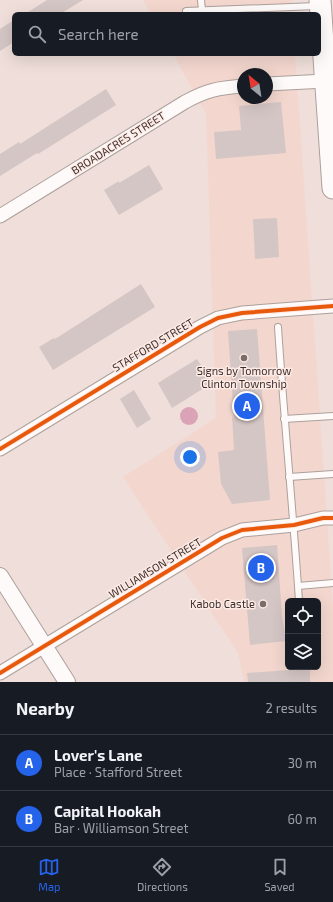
<!DOCTYPE html>
<html lang="en">
<head>
<meta charset="utf-8">
<style>
	body { margin:0; font-family:"Exo 2",sans-serif; background:#20242c; color:#f1f3f6 }
	.controls { position:absolute; right:12px; bottom:12px; display:grid; overflow:hidden; border-radius:6px; box-shadow:0 4px 16px #0002 }
	.controls button { width:36px; height:36px; display:grid; place-items:center; padding:0; border:0; border-bottom:1px solid #363941; background:#171b24; color:#f1f3f6; font:20px sans-serif }
	.compass { position:absolute; left:237px; top:68px; width:36px; height:36px; border-radius:50%; background:#171b24; box-shadow:0 4px 16px #0002; rotate:330deg }
	.you { position:absolute; left:190px; top:457px; width:14px; height:14px; margin:-10px; border:3px solid #fff; border-radius:50%; background:#1a73e8; box-shadow:0 0 0 6px #1a73e833 }
	.badge { display:grid; place-items:center; width:26px; height:26px; border-radius:50%; background:#2563eb; color:#fff; font-size:13px; font-weight:700 }
	.pin { position:absolute; translate:-50% -50%; border:2px solid #fff; box-shadow:0 1px 4px #0006 }
	.list { margin:0; padding:0; list-style:none }
	h2 { display:flex; justify-content:space-between; align-items:center; height:52px; margin:0; padding:0 16px; font-size:17px }
	h2 small { font-size:13px; font-weight:400; color:#9ea1a6 }
	.list li { display:grid; grid-template-columns:26px 1fr auto; gap:12px; align-items:center; box-sizing:border-box; height:56px; padding:0 16px; border-top:1px solid #363941 }
	.list b { display:block; font-size:15px; white-space:nowrap }
	.list p { margin:0; font-size:13px; white-space:nowrap; color:#9ea1a6 }
	.list em { font-size:13px; font-style:normal; color:#9ea1a6 }
	.icon { flex:none; width:22px; height:22px; fill:none; stroke:currentColor; stroke-width:2; stroke-linecap:round; stroke-linejoin:round }
	.map { position:relative; flex:none; width:333px; height:682px; overflow:hidden }
	.search { position:absolute; background:#171b24; box-shadow:0 4px 16px #0002; left:12px; right:12px; top:12px; height:44px; display:flex; align-items:center; gap:10px; box-sizing:border-box; padding:0 14px; border-radius:6px; color:#9ea1a6; font-size:15px }
	.sheet { height:164px; background:#171b24 }
	nav { display:flex; justify-content:space-around; align-items:center; box-sizing:border-box; height:56px; border-top:1px solid #363941; background:#171b24; font-size:11px; color:#9ea1a6 }
	nav a { display:grid; justify-items:center; gap:2px }
	nav .on { color:#2563eb }
	.map>svg:first-child { display:block }
	.built { fill:#f3d7ce; fill-rule:evenodd }
	.water { fill:#dba4b6 }
	.building { fill:#d4c6c4 }
	.lines { fill:none; stroke-linecap:round; stroke-linejoin:round }
	.service-casing { stroke:#aca09b; stroke-width:8 }
	.minor-casing { stroke:#aca09b; stroke-width:15 }
	.tertiary-casing { stroke:#aca09b; stroke-width:18 }
	.primary-casing { stroke:#aca09b; stroke-width:23 }
	.service { stroke:#fdfaf9; stroke-width:6 }
	.minor { stroke:#fdfaf9; stroke-width:13 }
	.tertiary { stroke:#fdfaf9; stroke-width:16 }
	.primary { stroke:#fdfaf9; stroke-width:21 }
	.cycleway-casing { stroke:#fdeae4; stroke-width:6 }
	.cycleway { stroke:#e8590c; stroke-width:4 }
	.poi-dot { fill:#7a6c69; stroke:#fdeae4; stroke-width:1.5 }
	.labels { text-anchor:middle; stroke-width:3; stroke-linejoin:round; paint-order:stroke }
	.street-label { font-size:11px; fill:#3b2f2c; stroke:#fdeae4 }
	.poi-label { font-size:11px; fill:#3b2f2c; stroke:#fdeae4 }
</style>
</head>
<body>
<div class="map">
<svg width="333" height="682" viewBox="0 0 333 682">
	<rect width="100%" height="100%" fill="#efded9"/>
	<!-- built -->
	<g class="built">
		<polygon points="143,0 292,0 293,14 151,14"/>
		<path d="M173,54h122l38,552v76h-89l-6,-29 -115,-176 93,-59 -10,-304zM243,74h24v24h-24zM288,601h30v66h-30z"/>
	</g>
	<!-- water -->
	<circle class="water" cx="189" cy="416" r="9"/>
	<!-- building -->
	<g class="building">
		<polygon points="47,0 83,0 60,14 25,14"/>
		<polygon points="14,20 14,42 0,51 0,29"/>
		<polygon points="106,89 116,105 38,154 37,153 0,176 0,154 19,142 20,144"/>
		<polygon points="281,102 286,153 216,159 214,132 241,130 239,106"/>
		<polygon points="149,165 163,189 119,215 104,190 119,181 119,183"/>
		<polygon points="277,218 279,257 255,259 253,219"/>
		<polygon points="141,284 155,307 53,370 39,347 54,338 55,339"/>
		<polygon points="257,329 270,500 232,504 221,484 218,452 234,450 232,416 234,419 228,331"/>
		<polygon points="197,359 212,383 172,408 158,383"/>
		<polygon points="134,390 151,419 137,428 120,399"/>
		<polygon points="277,545 282,616 286,641 250,645 242,548"/>
		<polygon points="290,667 310,667 310,682 248,682 247,673 290,670"/>
	</g>
	<g class="lines">
		<!-- service casing -->
		<g class="service-casing">
			<g id="service">
				<polyline points="201,0 202,10"/>
				<polyline points="187,14 186,11 317,6"/>
				<path d="M278,327c6,92 15,183 21,274"/>
				<polyline points="284,419 333,416"/>
				<polyline points="289,477 333,474"/>
				<polyline points="298,586 333,583"/>
			</g>
		</g>
		<!-- minor casing -->
		<g class="minor-casing">
			<g id="minor">
				<polyline points="267,84 326,81"/>
				<path d="M0,216l185,-114c22,-12 33,-14 58,-16"/>
				<polyline points="0,449 200,327 218,318 242,313 333,306"/>
				<polyline points="0,673 222,538 242,530 294,525 323,518 333,518"/>
			</g>
		</g>
		<!-- tertiary casing -->
		<g class="tertiary-casing">
			<polyline id="tertiary" points="0,576 67,682"/>
		</g>
		<!-- primary casing -->
		<g class="primary-casing">
			<polyline id="primary" points="320,0 333,188"/>
		</g>
		<!-- service -->
		<use href="#service" class="service"/>
		<!-- minor -->
		<use href="#minor" class="minor"/>
		<!-- tertiary -->
		<use href="#tertiary" class="tertiary"/>
		<!-- primary -->
		<use href="#primary" class="primary"/>
		<!-- cycleway casing -->
		<g class="cycleway-casing">
			<g id="cycleway">
				<polyline points="0,449 200,327 218,318 242,313 333,306"/>
				<polyline points="0,673 222,538 242,530 294,525 323,518 333,518"/>
			</g>
		</g>
		<!-- cycleway -->
		<use href="#cycleway" class="cycleway"/>
	</g>
	<!-- markers -->
	<g class="poi-dot">
		<circle cx="244" cy="358" r="4"/>
		<circle cx="263" cy="604" r="4"/>
	</g>
	<g class="labels">
		<!-- street labels -->
		<g class="street-label">
			<text transform="translate(118 143) rotate(-32)" y="4">BROADACRES STREET</text>
			<text transform="translate(153 345) rotate(-31)" y="4">STAFFORD STREET</text>
			<text transform="translate(155 568) rotate(-31)" y="4">WILLIAMSON STREET</text>
		</g>
		<!-- poi labels -->
		<g class="poi-label">
			<text x="244" y="375">Signs by Tomorrow<tspan x="244" dy="13">Clinton Township</tspan></text>
			<text x="255" y="608" text-anchor="end">Kabob Castle</text>
		</g>
	</g>
</svg>
<div class="controls">
<button><svg class="icon" aria-label="locate" viewBox="0 0 24 24"><circle cx="12" cy="12" r="6"/><path d="M12 2v4M12 18v4M2 12h4M18 12h4"/></svg></button>
<button><svg class="icon" aria-label="layers" viewBox="0 0 24 24"><path d="M12 4l9 5-9 5-9-5zM3 14l9 5 9-5"/></svg></button>
</div>
<svg class="compass" viewBox="-18 -18 36 36"><path d="M0-13l5 13h-10z" fill="#e53935"/><path d="M0 13l5-13h-10z" fill="#9ea1a6"/></svg>
<div class="you"></div>
<div class="pin badge" style="left:247px;top:406px">A</div>
<div class="pin badge" style="left:261px;top:568px">B</div>
<div class="search"><svg class="icon" aria-label="search" viewBox="0 0 24 24"><circle cx="10" cy="10" r="6"/><path d="M15 15l6 6"/></svg>Search here</div>
</div>
<section class="sheet">
<h2>Nearby<small>2 results</small></h2>
<ul class="list">
<li><span class="badge">A</span><div><b>Lover's Lane</b><p>Place · Stafford Street</p></div><em>30 m</em></li>
<li><span class="badge">B</span><div><b>Capital Hookah</b><p>Bar · Williamson Street</p></div><em>60 m</em></li>
</ul>
</section>
<nav>
<a class="on"><svg class="icon" aria-label="map" viewBox="0 0 24 24"><path d="M3 6l6-2 6 2 6-2v14l-6 2-6-2-6 2zM9 4v14M15 6v14"/></svg>Map</a>
<a><svg class="icon" aria-label="directions" viewBox="0 0 24 24"><path d="M12 3l9 9-9 9-9-9zM9 14v-3h6M13 9l2 2-2 2"/></svg>Directions</a>
<a><svg class="icon" aria-label="saved" viewBox="0 0 24 24"><path d="M7 4h10v16l-5-4-5 4z"/></svg>Saved</a>
</nav>
</body>
</html>
